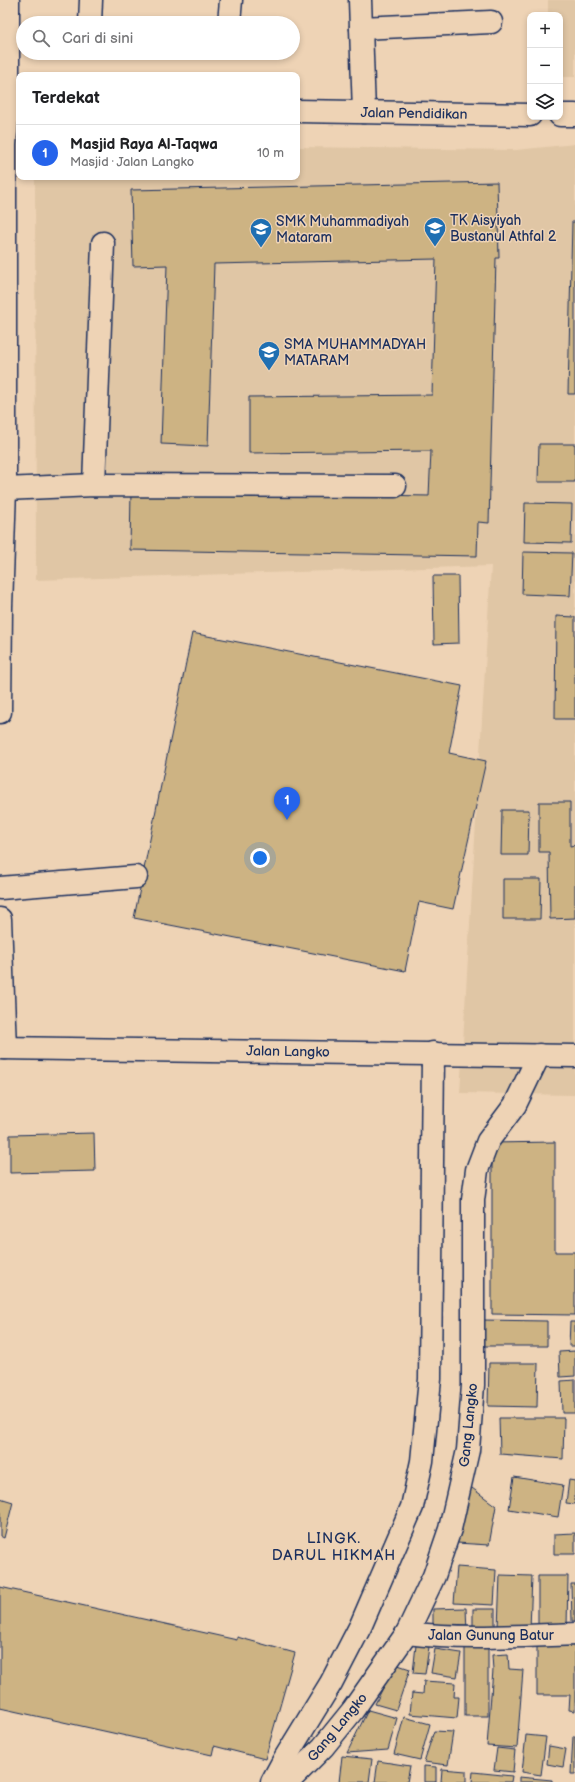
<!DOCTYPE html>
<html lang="id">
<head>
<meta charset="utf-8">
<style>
	body { margin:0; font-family:"Balsamiq Sans",sans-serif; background:#f6f6f6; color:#202124 }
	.controls { position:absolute; right:12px; top:12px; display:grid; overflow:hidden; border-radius:8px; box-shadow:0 2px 6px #0003 }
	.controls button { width:36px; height:36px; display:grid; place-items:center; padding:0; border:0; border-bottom:1px solid #e0e0e0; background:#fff; color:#202124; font:20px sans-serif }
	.you { position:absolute; left:260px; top:858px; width:14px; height:14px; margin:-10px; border:3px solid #fff; border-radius:50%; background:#1a73e8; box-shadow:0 0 0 6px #1a73e833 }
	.badge { display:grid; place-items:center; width:26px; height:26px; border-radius:50%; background:#2563eb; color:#fff; font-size:13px; font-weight:700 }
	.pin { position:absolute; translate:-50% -33px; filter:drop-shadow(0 1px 2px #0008) }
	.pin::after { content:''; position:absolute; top:21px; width:14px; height:12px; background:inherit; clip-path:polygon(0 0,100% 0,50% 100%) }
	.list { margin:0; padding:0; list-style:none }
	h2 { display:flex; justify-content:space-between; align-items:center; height:52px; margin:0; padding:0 16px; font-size:17px }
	h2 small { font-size:13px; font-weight:400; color:#757577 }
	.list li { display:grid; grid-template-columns:26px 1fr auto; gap:12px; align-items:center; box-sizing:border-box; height:56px; padding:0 16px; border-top:1px solid #e0e0e0 }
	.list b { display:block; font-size:15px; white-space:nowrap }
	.list p { margin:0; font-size:13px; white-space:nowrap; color:#757577 }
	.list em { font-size:13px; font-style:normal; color:#757577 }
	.icon { flex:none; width:22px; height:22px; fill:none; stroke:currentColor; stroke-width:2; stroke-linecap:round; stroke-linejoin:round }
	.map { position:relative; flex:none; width:575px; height:1782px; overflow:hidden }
	.search { position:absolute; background:#fff; box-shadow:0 2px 6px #0003; left:16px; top:16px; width:284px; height:44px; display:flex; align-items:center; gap:10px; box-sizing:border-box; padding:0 14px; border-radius:22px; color:#757577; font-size:15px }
	.panel { position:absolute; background:#fff; box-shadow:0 2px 6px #0003; left:16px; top:72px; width:284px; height:108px; border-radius:8px }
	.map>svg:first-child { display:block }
	.built { fill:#e0c6a5 }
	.building { fill:#cdb383; stroke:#1b2f5e }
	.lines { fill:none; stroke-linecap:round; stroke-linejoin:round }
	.minor-casing { stroke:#1b2f5e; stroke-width:25 }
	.major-casing { stroke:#1b2f5e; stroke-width:25 }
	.minor { stroke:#eed3b5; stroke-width:22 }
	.major { stroke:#eed3b5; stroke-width:22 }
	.labels { text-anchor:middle; stroke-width:3; stroke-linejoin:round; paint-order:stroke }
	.street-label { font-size:14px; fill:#1b2f5e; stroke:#eed3b5 }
	.poi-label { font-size:14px; fill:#1b2f5e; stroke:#eed3b5; text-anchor:start }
	.neighbourhood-label { font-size:15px; letter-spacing:1px; fill:#1b2f5e; stroke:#eed3b5 }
</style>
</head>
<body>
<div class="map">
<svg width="575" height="1782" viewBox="0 0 575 1782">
	<rect width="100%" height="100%" fill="#eed3b5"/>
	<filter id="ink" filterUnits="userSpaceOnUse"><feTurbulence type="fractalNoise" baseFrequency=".025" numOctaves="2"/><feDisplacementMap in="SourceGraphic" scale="8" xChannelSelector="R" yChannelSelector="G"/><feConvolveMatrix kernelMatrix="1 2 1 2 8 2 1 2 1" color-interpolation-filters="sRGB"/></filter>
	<g filter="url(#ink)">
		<!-- built -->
		<g class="built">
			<polygon points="548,0 575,0 575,77 560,77 560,15 548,15"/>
			<polygon points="575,144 575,1095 460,1093 491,566 36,580 35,177 297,177 297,147 516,150"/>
		</g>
		<!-- building -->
		<g class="building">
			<polygon points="497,182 499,258 496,258 489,523 478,522 477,556 130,550 131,491 429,496 431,451 249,453 249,397 432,395 436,259 214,264 208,446 161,444 167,265 133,266 131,190"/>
			<polygon points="572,222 575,222 575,394 568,394"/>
			<polygon points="539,444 575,444 575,482 538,482"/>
			<polygon points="525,503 572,504 571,543 524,542"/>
			<polygon points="523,552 572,553 570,596 522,594"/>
			<polygon points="433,576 458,576 459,643 434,644"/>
			<polygon points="556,616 575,617 575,719 555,719"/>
			<polygon points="192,633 462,686 449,753 486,761 453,909 419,902 405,971 134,918"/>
			<polygon points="539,802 570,802 570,846 575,845 575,918 550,919 549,852 539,852"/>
			<polygon points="502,810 529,810 528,855 501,855"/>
			<polygon points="503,879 541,879 540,919 503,919"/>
			<polygon points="94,1133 95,1171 10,1173 10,1135"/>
			<polygon points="555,1142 555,1252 575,1252 575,1315 492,1314 492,1143"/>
			<polygon points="482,1320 547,1321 547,1346 481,1346"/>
			<polygon points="570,1322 575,1322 575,1346 569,1346"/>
			<polygon points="575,1351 575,1376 560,1377 559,1352"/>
			<polygon points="489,1363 538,1363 537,1407 488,1406"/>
			<polygon points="575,1380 575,1413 562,1413 561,1381"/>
			<polygon points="499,1418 564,1418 563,1459 500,1454"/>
			<polygon points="514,1477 563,1485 558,1517 509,1509"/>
			<polygon points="569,1480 575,1481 575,1504 566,1503"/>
			<polygon points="468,1485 496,1506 489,1545 457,1543"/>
			<polygon points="0,1498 13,1502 4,1538 0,1536"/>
			<polygon points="575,1533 575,1554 554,1554 554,1534"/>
			<polygon points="457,1567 496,1570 494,1605 454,1603"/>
			<polygon points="500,1575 532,1576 530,1629 498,1628"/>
			<polygon points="538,1576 568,1576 567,1627 538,1627"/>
			<polygon points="571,1584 575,1584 575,1621 572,1621"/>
			<polygon points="0,1587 237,1640 237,1637 295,1653 265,1759 214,1746 212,1755 0,1708"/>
			<polygon points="466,1608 467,1632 433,1633 433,1609"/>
			<rect x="473" y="1609" width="22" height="23"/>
			<polygon points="537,1644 575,1644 575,1711 569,1710 570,1695 537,1695"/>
			<polygon points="416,1645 429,1647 425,1674 413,1673"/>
			<rect x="465" y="1648" width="23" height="68"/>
			<polygon points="435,1649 461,1653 457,1677 431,1673"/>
			<polygon points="508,1654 509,1669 523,1670 517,1748 487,1746 493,1670 492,1655"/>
			<polygon points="395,1664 410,1669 396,1710 375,1704"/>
			<polygon points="424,1681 455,1683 454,1697 459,1697 457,1718 410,1714 412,1693 423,1694"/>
			<polygon points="368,1710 397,1718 388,1750 347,1753"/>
			<polygon points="404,1717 430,1724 420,1760 394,1754"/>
			<polygon points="434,1731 453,1732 448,1765 424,1762"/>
			<polygon points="526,1735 546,1737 541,1775 522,1772"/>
			<polygon points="573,1736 575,1736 575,1774 571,1774"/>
			<polygon points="549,1746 566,1749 563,1767 547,1764"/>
			<polygon points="497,1748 515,1750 513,1772 494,1770"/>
			<polygon points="342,1756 372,1759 369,1782 339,1782"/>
			<polygon points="378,1761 410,1766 407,1782 375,1782"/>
			<polygon points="424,1766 436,1767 436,1782 424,1782"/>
			<polygon points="442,1769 466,1771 466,1782 441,1782"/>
			<polygon points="473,1772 512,1776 511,1782 472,1782"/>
			<polygon points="519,1777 552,1780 552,1782 519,1782"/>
		</g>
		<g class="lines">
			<!-- minor casing -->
			<g class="minor-casing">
				<g id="minor">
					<polyline points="360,0 364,112"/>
					<polyline points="90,23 91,0"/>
					<polyline points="229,23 231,0"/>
					<polyline points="361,28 491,22"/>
					<polyline points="94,485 103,243"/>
					<polyline points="5,489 94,485 395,486"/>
					<polyline points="0,712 1,607 5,489 5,145 8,107 8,0"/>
					<polyline points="0,888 136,877"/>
					<polyline points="0,919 5,1048"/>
					<path d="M407,1633c55,7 113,3 168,1"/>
					<polyline points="272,1782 285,1758 331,1683 361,1625 412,1507 422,1461 430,1379 433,1053"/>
					<polyline points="286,1782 293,1777 323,1747 353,1710 407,1633 434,1576 450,1529 468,1450 473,1385 473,1200 477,1170 488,1141 515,1105 539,1055"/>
				</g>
			</g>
			<!-- major casing -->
			<g class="major-casing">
				<g id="major">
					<polyline points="0,107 19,107"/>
					<polyline points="297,111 530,115"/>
					<polyline points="560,115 575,115"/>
					<polyline points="0,1048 575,1056"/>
				</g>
			</g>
			<!-- minor -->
			<use href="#minor" class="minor"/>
			<!-- major -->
			<use href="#major" class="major"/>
		</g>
	</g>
	<!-- icons -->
	<defs>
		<g id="school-pin" transform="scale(1.15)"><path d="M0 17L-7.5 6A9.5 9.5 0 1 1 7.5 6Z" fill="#1f6fb2" stroke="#eed3b5"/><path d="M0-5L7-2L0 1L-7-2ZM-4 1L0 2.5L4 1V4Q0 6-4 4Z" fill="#fff"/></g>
	</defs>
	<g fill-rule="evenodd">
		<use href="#school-pin" x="435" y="228"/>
		<use href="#school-pin" x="261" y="229"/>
		<use href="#school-pin" x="269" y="352"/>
	</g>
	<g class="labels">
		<!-- street labels -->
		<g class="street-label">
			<text transform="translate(414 113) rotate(1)" y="5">Jalan Pendidikan</text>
			<text transform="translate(288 1051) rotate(1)" y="5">Jalan Langko</text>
			<text transform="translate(468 1425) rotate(-84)" y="5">Gang Langko</text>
			<text x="491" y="1640">Jalan Gunung Batur</text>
			<text transform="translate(337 1727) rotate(-50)" y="5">Gang Langko</text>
		</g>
		<!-- poi labels -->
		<g class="poi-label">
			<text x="450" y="225">TK Aisyiyah<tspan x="450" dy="16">Bustanul Athfal 2</tspan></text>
			<text x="276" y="226">SMK Muhammadiyah<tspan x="276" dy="16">Mataram</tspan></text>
			<text x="284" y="349">SMA MUHAMMADYAH<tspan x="284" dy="16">MATARAM</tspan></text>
		</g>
		<!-- neighbourhood labels -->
		<g class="neighbourhood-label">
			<text x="334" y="1543">LINGK.<tspan x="334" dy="17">DARUL HIKMAH</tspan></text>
		</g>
	</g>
</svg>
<div class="controls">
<button>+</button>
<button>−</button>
<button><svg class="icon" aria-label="layers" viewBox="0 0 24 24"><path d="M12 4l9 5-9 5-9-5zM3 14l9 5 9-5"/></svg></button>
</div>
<div class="you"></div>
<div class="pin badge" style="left:287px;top:820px">1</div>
<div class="search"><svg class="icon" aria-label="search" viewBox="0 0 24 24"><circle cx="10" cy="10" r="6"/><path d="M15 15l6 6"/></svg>Cari di sini</div>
<section class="panel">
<h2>Terdekat<small></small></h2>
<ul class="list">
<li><span class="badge">1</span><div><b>Masjid Raya Al-Taqwa</b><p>Masjid · Jalan Langko</p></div><em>10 m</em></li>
</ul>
</section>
</div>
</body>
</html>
